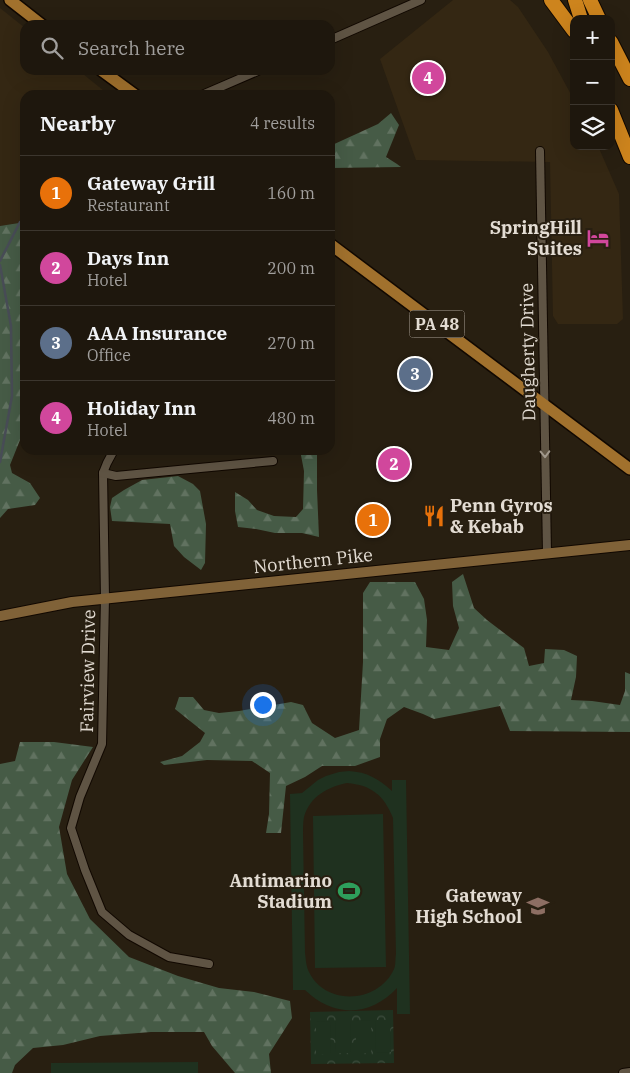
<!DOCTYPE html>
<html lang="en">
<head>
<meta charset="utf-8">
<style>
	body { margin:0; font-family:"IBM Plex Serif",serif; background:#262016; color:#f1f3f6 }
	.controls { position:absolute; right:15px; top:15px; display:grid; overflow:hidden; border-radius:10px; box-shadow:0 5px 20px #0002 }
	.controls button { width:45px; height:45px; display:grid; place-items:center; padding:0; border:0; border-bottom:1px solid #3c362e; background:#1e170d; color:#f1f3f6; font:25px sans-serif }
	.you { position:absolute; left:262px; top:704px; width:18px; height:18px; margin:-12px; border:4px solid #fff; border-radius:50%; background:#1a73e8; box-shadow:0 0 0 8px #1a73e833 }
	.badge { display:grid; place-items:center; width:32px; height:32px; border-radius:50%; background:#8c9099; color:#fff; font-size:16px; font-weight:700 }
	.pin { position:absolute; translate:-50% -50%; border:2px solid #fff; box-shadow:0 1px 5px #0006 }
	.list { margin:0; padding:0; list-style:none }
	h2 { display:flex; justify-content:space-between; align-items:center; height:65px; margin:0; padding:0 20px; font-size:21px }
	h2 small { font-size:16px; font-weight:400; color:#a19f9d }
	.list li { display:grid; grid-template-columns:32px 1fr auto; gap:15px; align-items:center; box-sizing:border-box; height:75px; padding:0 20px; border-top:1px solid #3c362e }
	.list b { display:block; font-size:19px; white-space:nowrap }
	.list p { margin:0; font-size:16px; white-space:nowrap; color:#a19f9d }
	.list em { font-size:16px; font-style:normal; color:#a19f9d }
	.icon { flex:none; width:28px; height:28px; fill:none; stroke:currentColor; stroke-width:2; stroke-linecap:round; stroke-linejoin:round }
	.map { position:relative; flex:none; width:630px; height:1073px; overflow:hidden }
	.search { position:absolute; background:#1e170d; box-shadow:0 5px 20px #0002; left:20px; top:20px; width:315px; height:55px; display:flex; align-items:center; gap:12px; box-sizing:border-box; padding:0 18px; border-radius:15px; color:#a19f9d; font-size:19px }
	.panel { position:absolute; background:#1e170d; box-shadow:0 5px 20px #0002; left:20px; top:90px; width:315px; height:365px; border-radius:15px }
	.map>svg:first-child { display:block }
	.built { fill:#342713 }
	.forest { fill:url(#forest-firs) }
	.park { fill:url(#park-crowns) }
	.pitch { fill:#1f311f; fill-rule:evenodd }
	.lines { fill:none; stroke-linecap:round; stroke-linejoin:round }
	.stream { stroke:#484c56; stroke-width:2.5 }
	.street-casing { stroke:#110801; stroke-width:10 }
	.secondary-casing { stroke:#110801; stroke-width:12 }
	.primary-casing { stroke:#110801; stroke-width:14 }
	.highway-casing { stroke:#110801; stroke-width:16 }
	.street { stroke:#5f5444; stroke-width:8 }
	.secondary { stroke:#806238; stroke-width:10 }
	.primary { stroke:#a1712d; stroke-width:11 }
	.highway { stroke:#cd841d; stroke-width:14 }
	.oneway { stroke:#a1988c }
	.labels { text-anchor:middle; stroke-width:4; stroke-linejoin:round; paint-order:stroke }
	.shield { fill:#281f11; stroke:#aba399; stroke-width:1 }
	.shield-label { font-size:16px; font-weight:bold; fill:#e3dcd3 }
	.poi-label { font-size:18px; font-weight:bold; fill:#e3dcd3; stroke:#281f11; text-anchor:end }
	.street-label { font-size:18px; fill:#e3dcd3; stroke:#281f11 }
</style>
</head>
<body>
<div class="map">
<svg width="630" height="1073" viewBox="0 0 630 1073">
	<defs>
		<pattern id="forest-firs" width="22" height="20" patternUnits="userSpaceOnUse" patternTransform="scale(1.25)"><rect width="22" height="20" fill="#465b46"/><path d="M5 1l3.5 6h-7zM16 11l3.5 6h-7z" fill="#617260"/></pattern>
		<pattern id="park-crowns" width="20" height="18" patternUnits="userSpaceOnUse" patternTransform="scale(1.25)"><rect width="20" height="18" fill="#1f311f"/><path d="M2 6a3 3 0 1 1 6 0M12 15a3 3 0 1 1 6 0" fill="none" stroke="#3f4e3f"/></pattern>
	</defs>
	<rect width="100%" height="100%" fill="#281f11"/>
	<!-- built -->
	<g class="built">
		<polygon points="453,0 510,0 518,7 548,52 574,100 574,146 598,146 619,194 623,319 617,324 558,324 553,316 550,162 416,160 380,59"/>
		<polygon points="0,8 25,28 25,70 78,70 109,95 25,95 25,222 0,226"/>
	</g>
	<!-- forest -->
	<g class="forest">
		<polygon points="391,113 399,125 386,157 397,164 401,167 330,168 330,146 378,124"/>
		<polygon points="25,222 25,427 21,427 20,440 10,465 12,473 30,483 40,498 35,505 8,509 0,518 0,226"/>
		<polygon points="300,450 317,450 317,490 319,537 302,533 275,533 256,529 238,527 235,511 235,492 248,500 257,510 274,516 296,517 303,509 304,471"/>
		<polygon points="178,476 193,484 200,491 206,524 205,563 201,570 184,557 174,546 170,524 112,521 110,507 112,498 124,490 142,480"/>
		<polygon points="463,574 474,608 487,620 524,648 529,666 544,663 545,649 564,650 577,656 576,677 571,700 592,701 620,705 625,691 625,672 630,674 630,732 510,731 500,706 434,719 423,714 404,707 387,719 380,739 380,757 355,766 322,766 305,777 286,786 281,833 266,833 269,814 270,773 252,761 207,760 164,765 160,762 182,756 200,742 205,733 175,709 179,697 193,697 204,710 219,713 239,711 291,702 303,705 312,723 335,738 359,730 363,662 363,593 370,582 415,582 424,599 427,620 426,647 449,650 459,628 453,606 452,582"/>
		<polygon points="20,742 54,742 93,747 72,780 59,827 67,874 90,919 129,957 178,976 219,988 254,992 290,1001 292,1018 269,1054 271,1073 235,1073 212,1046 204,1032 151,1032 100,1036 63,1045 33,1048 15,1065 12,1073 0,1073 0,764 15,761"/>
	</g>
	<!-- park -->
	<polygon class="park" points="393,1010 394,1063 311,1064 310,1012"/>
	<!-- pitch -->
	<g class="pitch">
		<path d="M349,771c18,1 30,8 43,20v-11h14l4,234h-13v-26c-27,29 -63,30 -92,2h-12l-3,-196 12,-1 16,-13 8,-4 13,-4zM347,783c24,2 37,12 46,35l3,136c-1,5 0,11 -2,15 -15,34 -68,38 -85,3 -3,-6 -3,-12 -4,-19l-2,-120c0,-5 0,-11 1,-16 6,-21 24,-30 43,-34z"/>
		<polygon points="383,814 386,967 315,968 313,816"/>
		<polygon points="371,1020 371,1053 356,1053 356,1021"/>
		<polygon points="375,1020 390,1020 391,1052 376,1053"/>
		<polygon points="330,1021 331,1054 316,1054 316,1022"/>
		<polygon points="335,1021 350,1021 351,1053 336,1053"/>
		<polygon points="198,1062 198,1073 51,1073 51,1063"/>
	</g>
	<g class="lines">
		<!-- stream -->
		<g class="stream">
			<polyline points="0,261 20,222"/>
			<polyline points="0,265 11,326 12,396 0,462"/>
		</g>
		<!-- street casing -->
		<g class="street-casing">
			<g id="street">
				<polyline points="330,40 421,0"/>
				<polyline points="202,95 260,70"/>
				<polyline points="540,151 547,553"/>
				<polyline points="114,450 107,463 103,473 105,598 102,744 80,797 71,828 85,870 102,912 129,935 169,957 209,964"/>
				<polyline points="103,473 116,476 273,461"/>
				<polyline points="623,1073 630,1072"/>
			</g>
		</g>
		<!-- secondary casing -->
		<g class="secondary-casing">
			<polyline id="secondary" points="0,616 72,602 630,545"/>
		</g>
		<!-- primary casing -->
		<g class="primary-casing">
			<g id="primary">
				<polyline points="10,0 42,25"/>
				<polyline points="101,70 135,95"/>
				<polyline points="330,244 630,469"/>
			</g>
		</g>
		<!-- highway casing -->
		<g class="highway-casing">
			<g id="highway">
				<polyline points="551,0 574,31"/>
				<polyline points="575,0 581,19"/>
				<polyline points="590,0 599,19"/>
				<polyline points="611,42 630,79"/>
				<polyline points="611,110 630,157"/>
			</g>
		</g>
		<!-- street -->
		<use href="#street" class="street"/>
		<!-- secondary -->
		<use href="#secondary" class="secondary"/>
		<!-- primary -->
		<use href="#primary" class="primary"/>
		<!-- highway -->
		<use href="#highway" class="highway"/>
	</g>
	<!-- one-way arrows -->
	<defs><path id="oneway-chevron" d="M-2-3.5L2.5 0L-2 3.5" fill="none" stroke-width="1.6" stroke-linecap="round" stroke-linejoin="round" transform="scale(1.25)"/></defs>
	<use class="oneway" href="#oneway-chevron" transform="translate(545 454) rotate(89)"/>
	<!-- icons -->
	<defs>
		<g id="hotel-bare" transform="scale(1.725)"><path d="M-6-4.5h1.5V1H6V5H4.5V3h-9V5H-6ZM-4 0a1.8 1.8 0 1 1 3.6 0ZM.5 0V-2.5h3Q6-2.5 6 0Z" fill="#d1479c" stroke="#281f11" stroke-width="2.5" paint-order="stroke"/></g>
		<g id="restaurant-bare" transform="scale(1.725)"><path d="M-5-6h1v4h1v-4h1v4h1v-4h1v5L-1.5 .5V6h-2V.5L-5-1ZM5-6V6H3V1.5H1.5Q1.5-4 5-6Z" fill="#e8710a" stroke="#281f11" stroke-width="2.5" paint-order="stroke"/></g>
		<g id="stadium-bare" transform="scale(1.725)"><path d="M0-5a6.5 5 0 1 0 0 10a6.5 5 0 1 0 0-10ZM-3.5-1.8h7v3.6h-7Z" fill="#2e9e5b" stroke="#281f11" stroke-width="2.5" paint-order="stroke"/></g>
		<g id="school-bare" transform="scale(1.725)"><path d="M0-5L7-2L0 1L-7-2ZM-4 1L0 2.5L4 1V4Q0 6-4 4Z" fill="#8d6e63" stroke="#281f11" stroke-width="2.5" paint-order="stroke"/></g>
	</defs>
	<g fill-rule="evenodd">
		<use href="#hotel-bare" x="598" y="238"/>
		<use href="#restaurant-bare" x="434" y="516"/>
		<use href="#stadium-bare" x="349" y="891"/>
		<use href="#school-bare" x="538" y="906"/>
	</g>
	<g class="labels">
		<!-- shield labels -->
		<rect class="shield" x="409.5" y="310.5" width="55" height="27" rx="4"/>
		<g class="shield-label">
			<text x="437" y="330">PA 48</text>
		</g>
		<!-- poi labels -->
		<g class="poi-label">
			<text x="582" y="234">SpringHill<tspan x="582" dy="21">Suites</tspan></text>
			<text x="450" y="512" text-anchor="start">Penn Gyros<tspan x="450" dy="21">&amp; Kebab</tspan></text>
			<text x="332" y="887">Antimarino<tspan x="332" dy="21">Stadium</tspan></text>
			<text x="522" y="902">Gateway<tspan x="522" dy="21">High School</tspan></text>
		</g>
		<!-- street labels -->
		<g class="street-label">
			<text transform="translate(528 352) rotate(-91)" y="6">Daugherty Drive</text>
			<text transform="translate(313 561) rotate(-6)" y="6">Northern Pike</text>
			<text transform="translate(88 671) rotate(-89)" y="6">Fairview Drive</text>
		</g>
	</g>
</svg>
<div class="controls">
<button>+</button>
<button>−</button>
<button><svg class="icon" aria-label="layers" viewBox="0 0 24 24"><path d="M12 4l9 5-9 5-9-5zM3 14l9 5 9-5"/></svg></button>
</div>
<div class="you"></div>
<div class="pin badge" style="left:373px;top:520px;background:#e8710a">1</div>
<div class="pin badge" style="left:394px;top:464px;background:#d1479c">2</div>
<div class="pin badge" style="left:415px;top:374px;background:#5c6f8a">3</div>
<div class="pin badge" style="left:428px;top:78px;background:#d1479c">4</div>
<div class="search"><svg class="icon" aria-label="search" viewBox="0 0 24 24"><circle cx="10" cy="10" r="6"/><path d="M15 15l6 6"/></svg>Search here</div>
<section class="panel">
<h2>Nearby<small>4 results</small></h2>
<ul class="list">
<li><span class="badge" style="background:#e8710a">1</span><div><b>Gateway Grill</b><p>Restaurant</p></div><em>160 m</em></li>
<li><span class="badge" style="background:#d1479c">2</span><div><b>Days Inn</b><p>Hotel</p></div><em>200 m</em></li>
<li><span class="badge" style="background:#5c6f8a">3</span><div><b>AAA Insurance</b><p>Office</p></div><em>270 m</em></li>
<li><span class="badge" style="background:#d1479c">4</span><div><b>Holiday Inn</b><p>Hotel</p></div><em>480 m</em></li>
</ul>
</section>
</div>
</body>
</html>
